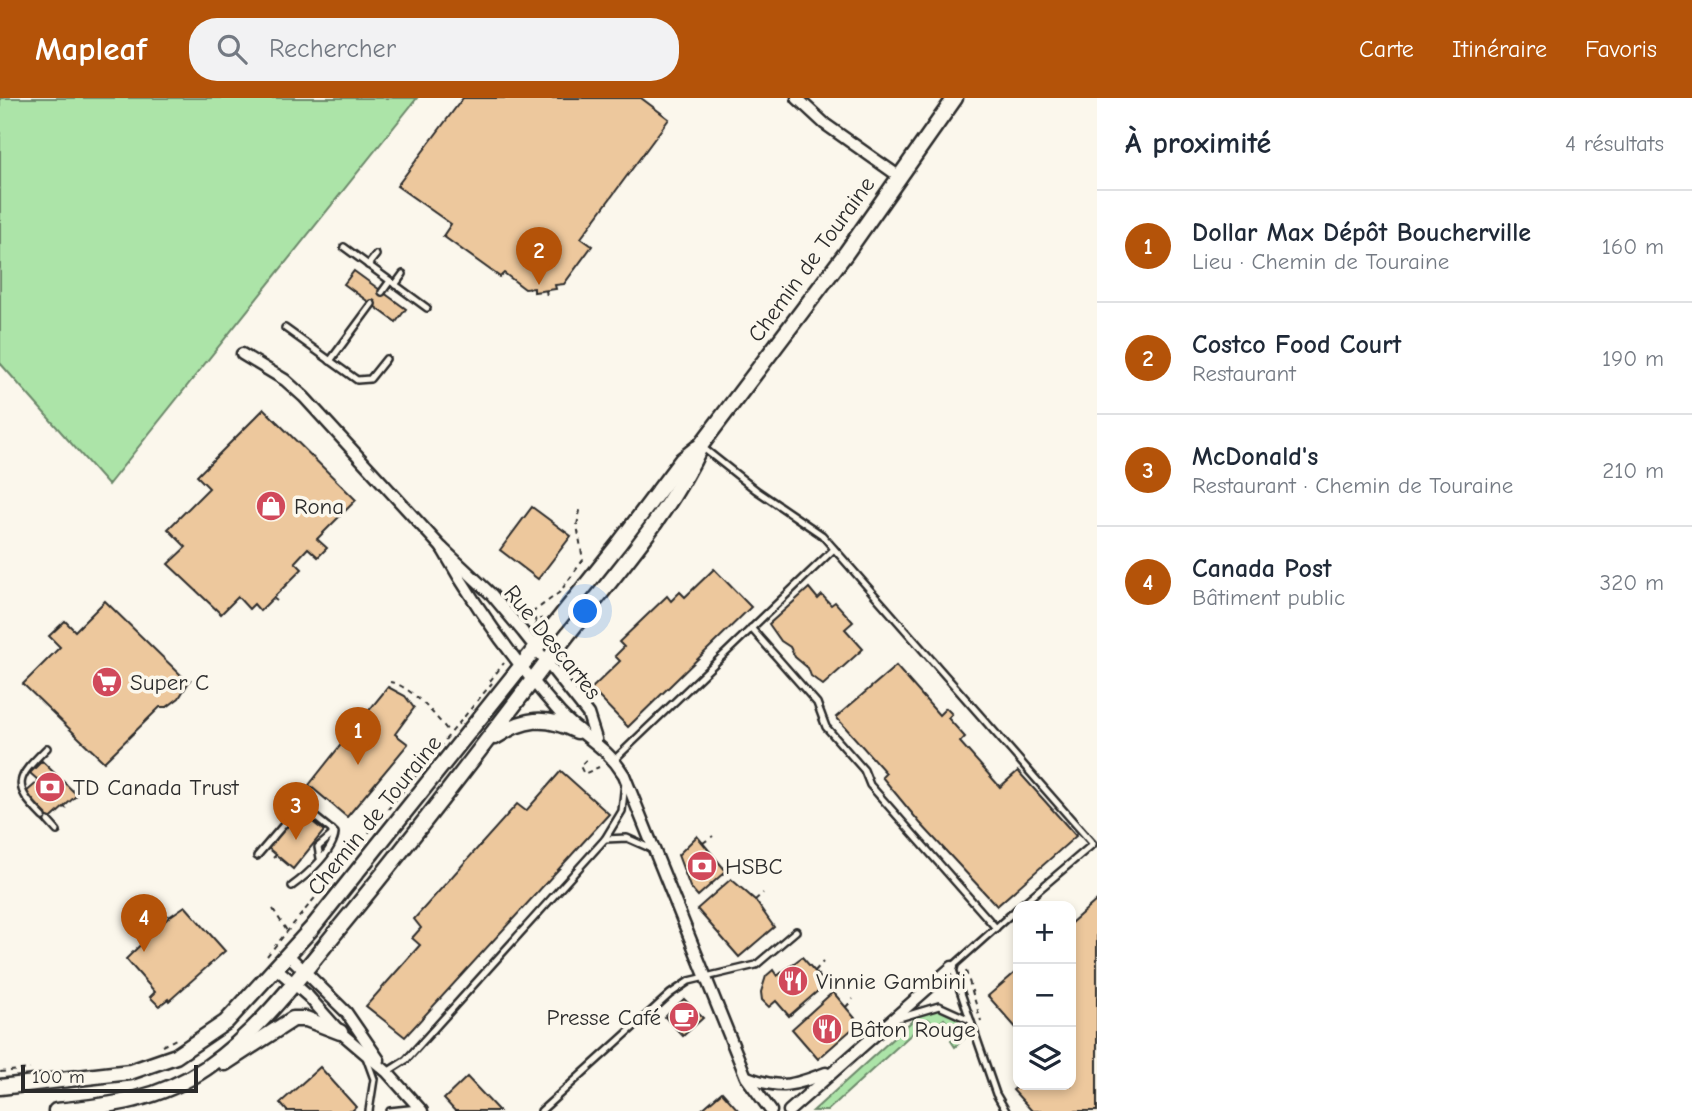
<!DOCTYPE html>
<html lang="fr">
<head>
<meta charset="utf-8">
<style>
	body { margin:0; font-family:"Comic Neue",sans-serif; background:#f2f2f3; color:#1f2937 }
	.controls { position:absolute; right:21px; bottom:21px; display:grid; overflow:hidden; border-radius:14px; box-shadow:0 4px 10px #0003 }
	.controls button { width:63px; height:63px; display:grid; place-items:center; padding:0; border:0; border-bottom:2px solid #e0e1e3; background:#fff; color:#1f2937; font:35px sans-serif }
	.scale { position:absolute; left:21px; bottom:18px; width:177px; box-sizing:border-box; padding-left:7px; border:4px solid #2b2b2b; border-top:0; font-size:19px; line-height:24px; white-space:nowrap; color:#2b2b2b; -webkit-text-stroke:5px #fbf7ec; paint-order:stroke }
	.you { position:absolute; left:586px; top:514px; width:24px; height:24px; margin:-18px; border:5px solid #fff; border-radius:50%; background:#1a73e8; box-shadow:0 0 0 10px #1a73e833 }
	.badge { display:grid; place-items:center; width:46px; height:46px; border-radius:50%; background:#b45309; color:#fff; font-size:23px; font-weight:700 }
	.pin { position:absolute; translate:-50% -58px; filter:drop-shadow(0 2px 4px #0008) }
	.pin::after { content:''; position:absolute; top:37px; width:24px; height:21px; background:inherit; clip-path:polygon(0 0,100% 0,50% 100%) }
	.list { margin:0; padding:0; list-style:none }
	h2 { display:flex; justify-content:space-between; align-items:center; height:91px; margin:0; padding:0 28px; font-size:30px }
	h2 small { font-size:23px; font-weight:400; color:#747a83 }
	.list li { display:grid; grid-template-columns:46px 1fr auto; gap:21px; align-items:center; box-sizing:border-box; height:112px; padding:0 28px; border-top:2px solid #e0e1e3 }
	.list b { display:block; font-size:26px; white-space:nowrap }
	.list p { margin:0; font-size:23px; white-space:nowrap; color:#747a83 }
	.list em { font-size:23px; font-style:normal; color:#747a83 }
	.icon { flex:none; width:38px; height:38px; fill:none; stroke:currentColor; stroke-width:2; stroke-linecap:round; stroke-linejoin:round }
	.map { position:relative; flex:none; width:1097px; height:1013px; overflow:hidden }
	header { display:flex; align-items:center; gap:42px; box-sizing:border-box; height:98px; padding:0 35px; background:#b45309; color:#fff }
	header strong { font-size:33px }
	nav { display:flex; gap:38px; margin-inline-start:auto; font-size:24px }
	.search { width:490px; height:63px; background:#f2f2f3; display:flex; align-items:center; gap:18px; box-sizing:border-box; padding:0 24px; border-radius:28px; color:#747a83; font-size:26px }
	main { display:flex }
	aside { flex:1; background:#fff }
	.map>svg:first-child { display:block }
	.green { fill:#ace4a8; stroke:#6c886a; stroke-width:2 }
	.building { fill:#edc89d; stroke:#2b2b2b; stroke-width:2 }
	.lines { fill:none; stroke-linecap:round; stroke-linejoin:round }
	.lane-casing { stroke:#2b2b2b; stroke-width:10 }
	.street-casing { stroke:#2b2b2b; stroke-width:15 }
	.secondary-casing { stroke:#2b2b2b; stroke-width:19 }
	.path { stroke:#2b2b2b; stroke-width:2; stroke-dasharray:5 5; stroke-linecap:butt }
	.lane { stroke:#fbf7ec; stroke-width:5 }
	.street { stroke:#fbf7ec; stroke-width:10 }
	.secondary { stroke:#fbf7ec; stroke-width:14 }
	.labels { text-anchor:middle; stroke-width:7; stroke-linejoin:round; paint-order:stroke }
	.street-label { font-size:23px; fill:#2b2b2b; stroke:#fbf7ec }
	.poi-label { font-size:23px; fill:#2b2b2b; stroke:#fbf7ec; text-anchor:start }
</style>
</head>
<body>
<header>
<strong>Mapleaf</strong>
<div class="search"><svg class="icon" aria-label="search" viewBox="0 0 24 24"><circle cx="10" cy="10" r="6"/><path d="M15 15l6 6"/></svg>Rechercher</div>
<nav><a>Carte</a><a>Itinéraire</a><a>Favoris</a></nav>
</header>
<main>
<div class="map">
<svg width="1097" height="1013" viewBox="0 0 1097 1013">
	<rect width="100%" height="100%" fill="#fbf7ec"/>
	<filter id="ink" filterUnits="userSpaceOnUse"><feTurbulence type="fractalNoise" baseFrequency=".0143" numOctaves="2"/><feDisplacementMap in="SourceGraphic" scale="14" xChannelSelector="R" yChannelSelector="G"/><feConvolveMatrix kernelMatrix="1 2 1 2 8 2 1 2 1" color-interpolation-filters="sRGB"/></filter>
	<g filter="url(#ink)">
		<!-- green -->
		<g class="green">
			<polygon points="0,0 417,0 108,387 0,265"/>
			<path d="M937,911c16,4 25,11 30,27l-12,11 -4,-6 7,-6 -14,-16 -8,7 -8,-7 -101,92h-14l108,-98z"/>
		</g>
		<!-- building -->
		<g class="building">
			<polygon points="463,0 641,0 669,21 581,140 592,148 564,186 555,187 556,191 534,194 534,190 525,191 504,175 500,179 443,138 451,126 397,88"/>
			<polygon points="354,173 406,211 396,224 344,186"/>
			<polygon points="264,311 356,402 317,441 327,450 318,459 308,450 295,464 302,471 260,513 254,506 249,511 238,499 221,516 168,466 186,449 168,431 209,390 197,378"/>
			<polygon points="532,409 571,438 538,481 500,452"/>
			<polygon points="714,471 751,509 628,629 591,591 620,563 615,558 624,549 619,544 667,498 671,503 680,494 685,499"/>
			<polygon points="809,490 818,501 822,497 831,507 835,504 853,524 845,531 863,551 823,587 811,578 808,570 795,559 790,549 781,543 769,526"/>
			<polygon points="105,503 186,582 190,582 179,600 167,609 160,609 104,664 23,586 60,549 49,538 65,523 75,533"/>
			<polygon points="896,568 939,617 946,610 952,616 948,620 965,639 960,644 1000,689 1018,673 1076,738 997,808 920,725 882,679 886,675 836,619"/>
			<polygon points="388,589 405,598 414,610 395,636 408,646 347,719 309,687 343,644 347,634 354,631"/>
			<polygon points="42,663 77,697 45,726 40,721 46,716 25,695 39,683 30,675"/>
			<polygon points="561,673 609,716 405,939 366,908 420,847 412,840 421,830 414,821 517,706 526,713"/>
			<polygon points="299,713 324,733 293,771 268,750"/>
			<polygon points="697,738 726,773 698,798 690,789 678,757"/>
			<polygon points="731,781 755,802 774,829 739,859 697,811"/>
			<polygon points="1097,802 1097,1013 1032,1013 1013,992 1019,987 1071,987 1071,825"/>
			<polygon points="185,808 225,853 169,903 168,901 159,908 150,899 155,894 126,861 169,819"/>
			<polygon points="802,859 826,886 789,918 776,903 769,909 762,902 761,894 766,878 773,872 777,878"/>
			<polygon points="1018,872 1018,932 988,898"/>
			<polygon points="833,894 859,925 818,961 792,931"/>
			<polygon points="684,901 703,920 683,938 665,919"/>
			<polygon points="320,969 356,1009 352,1013 287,1013 280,1005"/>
			<polygon points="467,979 499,1013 455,1013 444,1001"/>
			<polygon points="722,994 739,1013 700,1013"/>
		</g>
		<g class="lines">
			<!-- lane casing -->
			<g class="lane-casing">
				<g id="lane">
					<polyline points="344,149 427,210"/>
					<polyline points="368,167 376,157"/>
					<polyline points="395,187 403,176"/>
					<polyline points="382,194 390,183"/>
					<polyline points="285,230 357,282 370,281 386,261"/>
					<polyline points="330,263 372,206"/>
					<polyline points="702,349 756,392 822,437 1093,746 1020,808"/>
					<polyline points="751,530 817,605 826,629 864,672 870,687 996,830"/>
					<polyline points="614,662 834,451"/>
					<path d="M43,719c-33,-33 -26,-39 4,-69"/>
					<polyline points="48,723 57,733"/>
					<polyline points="605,741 627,740 652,751"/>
					<path d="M257,758l41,-48h6l31,25c-1,18 -29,43 -43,53"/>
					<polyline points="320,760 318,749 332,737 332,732"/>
					<polyline points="899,920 939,908 970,922"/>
					<polyline points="366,959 374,981 369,1013"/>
					<polyline points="387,974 406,962 605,741 622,713 625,684"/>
					<polyline points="390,1013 418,1010"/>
					<polyline points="541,1013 670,896 689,883 756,867 796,833"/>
					<polyline points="1006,1013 996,996 952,869 1018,810"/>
				</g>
			</g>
			<!-- street casing -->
			<g class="street-casing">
				<g id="street">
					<polyline points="797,0 825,26 900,79"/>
					<polyline points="242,256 285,282 304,299 442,450 492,497 523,534 588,616 596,641"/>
					<path d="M442,450c33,59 73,114 118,165 23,25 45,31 64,62l122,302 25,34"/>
					<polyline points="288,857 346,914 379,962"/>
					<polyline points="276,870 308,898 340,934 387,974 422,1013"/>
					<path d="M747,979c34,13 45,9 79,-4"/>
					<polyline points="789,1013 952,869"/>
				</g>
			</g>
			<!-- secondary casing -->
			<g class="secondary-casing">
				<g id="secondary">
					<path d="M495,639c29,-19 50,-22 82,-6"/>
					<polyline points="225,965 293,921 306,921 340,934"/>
					<polyline points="0,989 130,974 176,958 226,924 312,830 618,447 682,362 697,350"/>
					<path d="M56,1013c54,-5 103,-11 150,-43 54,-37 93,-91 134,-141 74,-90 144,-182 214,-275 50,-66 112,-131 147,-207l145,-192 109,-155"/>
				</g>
			</g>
			<!-- path -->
			<g class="path">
				<polyline points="546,192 547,199"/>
				<polyline points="273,500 277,503"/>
				<polyline points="536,525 533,514 560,494 583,462 577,427 581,408"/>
				<polyline points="534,529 542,520"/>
				<polyline points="490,583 504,565"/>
				<path d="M390,584c20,3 46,34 58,49"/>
				<polyline points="586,662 580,668 584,676 599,669"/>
				<polyline points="64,709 67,711"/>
				<polyline points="703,745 713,738"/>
				<polyline points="273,760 276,757"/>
				<polyline points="755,802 763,795"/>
				<polyline points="273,811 287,833"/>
				<polyline points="168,817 169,819"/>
				<polyline points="267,858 492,585"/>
				<polyline points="815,873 823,864"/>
				<polyline points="966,873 981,923"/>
				<polyline points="846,909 853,901"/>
				<polyline points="162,948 176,941"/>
				<polyline points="0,974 30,971"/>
			</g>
			<!-- lane -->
			<use href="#lane" class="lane"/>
			<!-- street -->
			<use href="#street" class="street"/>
			<!-- secondary -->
			<use href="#secondary" class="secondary"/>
		</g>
	</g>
	<!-- icons -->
	<defs>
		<g id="shop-disc" transform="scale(1.575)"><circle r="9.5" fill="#d1495b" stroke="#fbf7ec"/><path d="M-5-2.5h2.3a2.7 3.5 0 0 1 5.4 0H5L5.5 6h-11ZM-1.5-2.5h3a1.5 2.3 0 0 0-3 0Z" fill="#fff"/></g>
		<g id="supermarket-disc" transform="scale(1.575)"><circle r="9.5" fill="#d1495b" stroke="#fbf7ec"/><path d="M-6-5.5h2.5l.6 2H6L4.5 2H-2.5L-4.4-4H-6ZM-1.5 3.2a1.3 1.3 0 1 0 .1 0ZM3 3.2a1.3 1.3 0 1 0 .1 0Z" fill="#fff"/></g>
		<g id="bank-disc" transform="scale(1.575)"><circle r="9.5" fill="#d1495b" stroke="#fbf7ec"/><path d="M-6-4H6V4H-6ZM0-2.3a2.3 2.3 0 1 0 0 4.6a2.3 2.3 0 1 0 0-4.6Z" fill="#fff"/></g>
		<g id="restaurant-disc" transform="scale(1.575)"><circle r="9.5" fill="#d1495b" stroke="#fbf7ec"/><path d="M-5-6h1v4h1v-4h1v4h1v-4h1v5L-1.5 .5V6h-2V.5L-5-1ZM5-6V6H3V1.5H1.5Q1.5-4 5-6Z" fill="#fff"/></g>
		<g id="cafe-disc" transform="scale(1.575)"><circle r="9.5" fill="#d1495b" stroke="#fbf7ec"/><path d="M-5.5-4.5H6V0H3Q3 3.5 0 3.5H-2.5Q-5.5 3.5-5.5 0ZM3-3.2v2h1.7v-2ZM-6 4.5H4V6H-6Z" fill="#fff"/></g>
	</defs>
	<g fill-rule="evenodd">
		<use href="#shop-disc" x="271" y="408"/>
		<use href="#supermarket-disc" x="107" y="584"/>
		<use href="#bank-disc" x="50" y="689"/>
		<use href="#bank-disc" x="702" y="768"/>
		<use href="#restaurant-disc" x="793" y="883"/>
		<use href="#cafe-disc" x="684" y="919"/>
		<use href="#restaurant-disc" x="827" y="931"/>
	</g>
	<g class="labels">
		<!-- street labels -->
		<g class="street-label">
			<text transform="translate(811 161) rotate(-54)" y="8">Chemin de Touraine</text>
			<text transform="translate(553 544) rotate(51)" y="8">Rue Descartes</text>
			<text transform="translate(374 717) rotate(-51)" y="8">Chemin de Touraine</text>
		</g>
		<!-- poi labels -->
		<g class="poi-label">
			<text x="294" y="416">Rona</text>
			<text x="130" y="592">Super C</text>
			<text x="73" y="697">TD Canada Trust</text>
			<text x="725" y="776">HSBC</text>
			<text x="816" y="891">Vinnie Gambini</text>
			<text x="661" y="927" text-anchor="end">Presse Café</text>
			<text x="850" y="939">Bâton Rouge</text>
		</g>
	</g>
</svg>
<div class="controls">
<button>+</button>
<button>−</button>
<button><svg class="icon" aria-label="layers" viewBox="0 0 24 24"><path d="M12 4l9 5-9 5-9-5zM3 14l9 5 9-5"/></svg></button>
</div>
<div class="scale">100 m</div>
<div class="you"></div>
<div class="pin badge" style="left:358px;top:667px">1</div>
<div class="pin badge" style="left:539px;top:187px">2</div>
<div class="pin badge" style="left:296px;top:742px">3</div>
<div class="pin badge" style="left:144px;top:854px">4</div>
</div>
<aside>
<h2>À proximité<small>4 résultats</small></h2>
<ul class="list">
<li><span class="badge">1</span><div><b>Dollar Max Dépôt Boucherville</b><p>Lieu · Chemin de Touraine</p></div><em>160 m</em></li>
<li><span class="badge">2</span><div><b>Costco Food Court</b><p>Restaurant</p></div><em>190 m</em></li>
<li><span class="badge">3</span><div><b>McDonald's</b><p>Restaurant · Chemin de Touraine</p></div><em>210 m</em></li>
<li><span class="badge">4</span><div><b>Canada Post</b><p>Bâtiment public</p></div><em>320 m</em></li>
</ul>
</aside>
</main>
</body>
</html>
